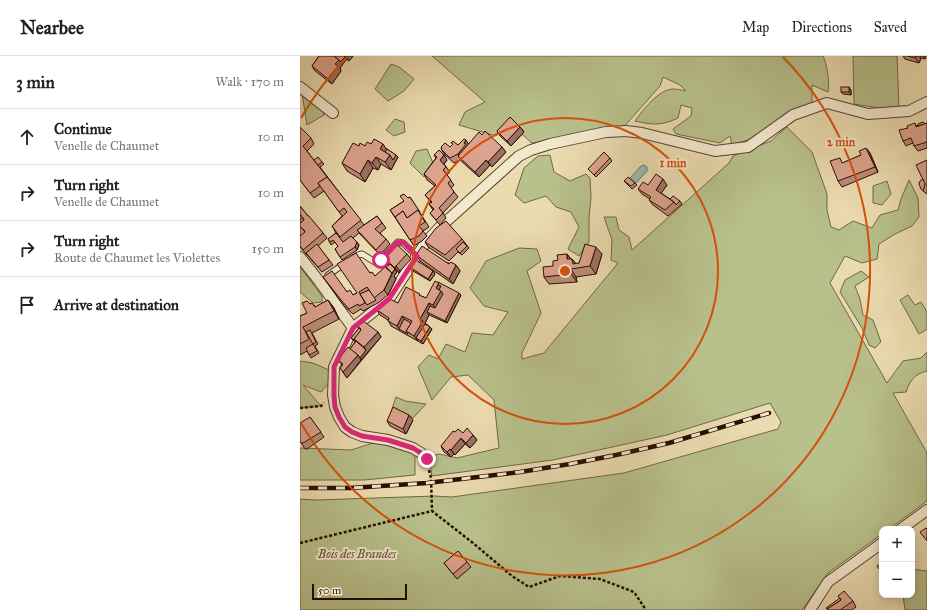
<!DOCTYPE html>
<html lang="en">
<head>
<meta charset="utf-8">
<style>
	body { margin:0; font-family:"IM FELL Great Primer",serif; background:#f6f6f6; color:#222 }
	.controls { position:absolute; right:12px; bottom:12px; display:grid; overflow:hidden; border-radius:8px; box-shadow:0 2px 10px #0003 }
	.controls button { width:36px; height:36px; display:grid; place-items:center; padding:0; border:0; border-bottom:1px solid #e0e0e0; background:#fff; color:#222; font:20px sans-serif }
	.scale { position:absolute; left:12px; bottom:10px; width:95px; box-sizing:border-box; padding-left:4px; border:2px solid #2a0c02; border-top:0; font-size:11px; line-height:14px; white-space:nowrap; color:#2a0c02; -webkit-text-stroke:3px #f2e8cc; paint-order:stroke }
	.stop { position:absolute; width:12px; height:12px; margin:-9px; border:3px solid #db2777; border-radius:50%; background:#fff }
	.stop.end { background:#db2777; border-color:#fff; box-shadow:0 1px 4px #0008 }
	.list { margin:0; padding:0; list-style:none }
	h2 { display:flex; justify-content:space-between; align-items:center; height:52px; margin:0; padding:0 16px; font-size:17px }
	h2 small { font-size:13px; font-weight:400; color:#767676 }
	.list li { display:grid; grid-template-columns:26px 1fr auto; gap:12px; align-items:center; box-sizing:border-box; height:56px; padding:0 16px; border-top:1px solid #e0e0e0 }
	.list b { display:block; font-size:15px; white-space:nowrap }
	.list p { margin:0; font-size:13px; white-space:nowrap; color:#767676 }
	.list em { font-size:13px; font-style:normal; color:#767676 }
	.icon { flex:none; width:22px; height:22px; fill:none; stroke:currentColor; stroke-width:2; stroke-linecap:round; stroke-linejoin:round }
	.map { position:relative; flex:none; width:627px; height:554px; overflow:hidden }
	header { display:flex; align-items:center; gap:24px; box-sizing:border-box; height:56px; padding:0 20px; background:#fff; border-bottom:1px solid #e0e0e0 }
	header strong { font-size:19px }
	nav { display:flex; gap:22px; margin-inline-start:auto; font-size:14px }
	main { display:flex }
	aside { flex:1; background:#fff }
	.map>svg:first-child { display:block }
	.green { fill:#b8c08b; stroke:#716646 }
	.water { fill:#99bab1; stroke:#6d746b }
	.lines { fill:none; stroke-linecap:round; stroke-linejoin:round }
	.service-casing { stroke:#5a402e; stroke-width:7 }
	.minor-casing { stroke:#5a402e; stroke-width:12 }
	.path { stroke:#2a0c02; stroke-width:2.5; stroke-dasharray:3 2; stroke-linecap:butt }
	.service { stroke:#f2e8cc; stroke-width:5 }
	.minor { stroke:#f2e8cc; stroke-width:10 }
	.rail-casing { stroke:#2a0c02; stroke-width:4.5 }
	.rail { stroke:#f2e8cc; stroke-width:3; stroke-dasharray:9; stroke-linecap:butt }
	.wall { fill:#bd8c7a; stroke:#2a0c02 }
	.shaded-wall { fill:#9a7263; stroke:#2a0c02 }
	.building { fill:#dca38e; stroke:#2a0c02 }
	.route { stroke:#db2777; stroke-width:5 }
	.ring { fill:none; stroke:#d5510b; stroke-width:2 }
	.labels { text-anchor:middle; stroke-width:4; stroke-linejoin:round; paint-order:stroke }
	.park-label { font-size:12px; font-style:italic; fill:#5c4b32; stroke:#f2e8cc }
	.centre { fill:#d5510b; stroke:#f2e8cc; stroke-width:2 }
	.ring-label { font-size:12px; text-anchor:middle; font-weight:bold; fill:#d5510b; stroke:#f2e8cc; stroke-width:4; stroke-linejoin:round; paint-order:stroke }
</style>
</head>
<body>
<header>
<strong>Nearbee</strong>
<nav><a>Map</a><a>Directions</a><a>Saved</a></nav>
</header>
<main>
<aside>
<h2>3 min<small>Walk · 170 m</small></h2>
<ul class="list">
<li><svg class="icon" aria-label="ahead" viewBox="0 0 24 24"><path d="M12 20V5M6 11l6-6 6 6"/></svg><div><b>Continue</b><p>Venelle de Chaumet</p></div><em>10 m</em></li>
<li><svg class="icon" aria-label="right" viewBox="0 0 24 24"><path d="M7 20v-9h11M14 6l5 5-5 5"/></svg><div><b>Turn right</b><p>Venelle de Chaumet</p></div><em>10 m</em></li>
<li><svg class="icon" aria-label="right" viewBox="0 0 24 24"><path d="M7 20v-9h11M14 6l5 5-5 5"/></svg><div><b>Turn right</b><p>Route de Chaumet les Violettes</p></div><em>150 m</em></li>
<li><svg class="icon" aria-label="arrive" viewBox="0 0 24 24"><path d="M6 21V4h12l-3 4 3 4H6"/></svg><div><b>Arrive at destination</b></div></li>
</ul>
</aside>
<div class="map">
<svg width="627" height="554" viewBox="0 0 627 554">
	<rect width="100%" height="100%" fill="#ebdbb0"/>
	<filter id="stains"><feTurbulence type="fractalNoise" baseFrequency=".005" numOctaves="4"/><feColorMatrix values="0 0 0 0 .2 0 0 0 0 .09 0 0 0 0 .02 0 0 0 .5 -.17"/></filter>
	<radialGradient id="worn" r=".72"><stop offset=".6" stop-color="#630" stop-opacity="0"/><stop offset="1" stop-color="#630" stop-opacity=".3"/></radialGradient>
	<!-- green -->
	<g class="green">
		<path d="M132,0h391c4,8 7,27 5,36l-16,-7v18l-58,35 -22,7 -2,-9 -10,7 -44,-9 -3,-5 18,-13 1,-8 -11,-3 -3,13c-17,8 -25,7 -43,3 8,-11 24,-32 38,-32 4,0 9,1 13,2l-6,-6 -17,-8 -3,9 -39,44 -89,13 -24,-21 -12,14 -37,-11 6,-13 20,-10z"/>
		<polygon points="553,0 597,0 599,52 579,52 554,48"/>
		<polygon points="91,8 99,11 114,23 104,35 88,45 75,33"/>
		<polygon points="2,37 23,55 24,59 7,69"/>
		<polygon points="95,63 104,66 105,76 94,80 86,74"/>
		<path d="M487,71l25,25 15,42v16l4,17 8,3 14,-9 19,7 8,-13 18,-5 3,-11 8,-19 9,18 1,19 -7,9 -17,8 -16,10 -2,15 -15,4 -17,-7 -15,27 57,100 16,-22 18,-3 6,-6v19c-13,3 -17,10 -21,21l-13,1 34,60v48l-38,28h-7v5l-54,39 -26,37h-502v-111l17,1 117,-4 18,1 172,-24 154,-44 3,-7 -11,-19 -103,32 -114,25 -121,16 -3,-19 10,-3 18,4 42,-10 -5,-48 -26,-25 -17,2 -19,23 -14,-33 11,-12 9,4 8,-15 19,8 7,-19 21,2 15,-23 -24,-6 -14,-18 16,-27 33,-13 18,1 4,12 -14,10 14,42 -19,40v6l22,-6 74,-90 -7,-3 1,-20 -8,-23h12l3,13 10,7 3,13 97,-87 4,-7 38,-15 11,-10z"/>
		<polygon points="127,93 133,107 124,121 110,107 116,95"/>
		<polygon points="250,99 254,116 270,125 286,118 290,122 291,141 289,162 289,186 279,200 268,193 279,171 271,156 256,151 246,140 224,147 215,139 224,112 238,100"/>
		<polygon points="587,125 591,138 582,149 573,147 573,130"/>
		<polygon points="0,211 22,240 22,246 13,247 0,236"/>
		<polygon points="561,215 569,221 555,230 560,243 563,259 573,264 581,286 575,292 569,289 562,272 540,236 545,224"/>
		<polygon points="608,239 615,249 621,246 627,256 627,273 619,278 600,244"/>
		<polygon points="0,305 13,307 29,314 29,327 21,336 3,329 21,350 0,352"/>
		<polygon points="96,341 105,345 126,348 113,362 92,353"/>
		<polygon points="86,383 108,389 115,401 115,419 64,424 0,424 0,392 51,394"/>
		<polygon points="612,513 627,515 627,554 605,554 603,539 612,539"/>
	</g>
	<!-- water -->
	<polygon class="water" points="344,109 347,111 347,115 336,127 330,122 341,110"/>
	<g class="lines">
		<!-- service casing -->
		<g class="service-casing">
			<g id="service">
				<polyline points="53,202 58,199 62,198 75,206 81,204 98,186 103,187 117,200"/>
				<polyline points="28,219 44,208"/>
			</g>
		</g>
		<!-- minor casing -->
		<g class="minor-casing">
			<g id="minor">
				<polyline points="0,31 33,57"/>
				<polyline points="0,201 19,225 53,272 89,243 126,186 140,171 219,100 231,94 250,88 306,76 326,75 342,77 415,95 448,91 493,59 527,47 568,58 609,55 627,46"/>
				<polyline points="53,272 34,311 33,339 35,351 39,361 45,371 52,376 62,380 88,384 113,392 121,397 127,403"/>
				<polyline points="601,473 627,454"/>
				<polyline points="510,554 528,526 582,487"/>
			</g>
		</g>
		<!-- path -->
		<g class="path">
			<polyline points="0,352 21,350 24,347"/>
			<polyline points="129,414 131,422 132,455"/>
			<polyline points="0,487 132,455 173,487 212,520 229,531 260,520 300,523 334,536 346,554"/>
		</g>
		<!-- service -->
		<use href="#service" class="service"/>
		<!-- minor -->
		<use href="#minor" class="minor"/>
		<!-- rail casing -->
		<g class="rail-casing">
			<polyline id="rail" points="0,432 50,432 127,427 220,416 270,408 316,399 369,387 469,357"/>
		</g>
		<!-- rail -->
		<use href="#rail" class="rail"/>
	</g>
	<!-- wall -->
	<g class="wall">
		<polygon points="19,0 53,0 49,5 46,3 40,12 41,15 32,28 15,15 12,10"/>
		<polygon points="603,0 626,0 625,3 621,2 619,7 605,3"/>
		<polygon points="551,34 551,39 543,38 541,36"/>
		<polygon points="627,67 627,92 618,95 614,90 613,87 606,90 603,85 608,72"/>
		<polygon points="0,71 11,82 14,88 7,95 16,107 22,106 24,108 20,111 64,169 77,160 86,172 80,177 86,183 90,188 80,199 59,177 53,182 59,189 57,194 42,204 35,193 38,190 35,186 31,189 28,183 36,177 32,170 42,160 24,135 14,142 0,124"/>
		<polygon points="220,71 224,76 211,90 200,80 197,75"/>
		<polygon points="182,79 206,96 192,111 190,109 179,121 160,104 154,107 145,99 141,93 158,89 168,88"/>
		<polygon points="71,88 87,93 98,101 91,114 81,108 78,114 73,112 65,126 47,115 42,107 59,90 65,90"/>
		<polygon points="566,92 570,97 578,116 542,131 538,125 543,107 561,99"/>
		<polygon points="134,99 147,104 144,108 150,116 147,119 154,129 151,132 158,141 143,157 146,162 140,169 130,157 133,154 129,148 131,146 125,139 135,130 127,124 124,118 136,102"/>
		<polygon points="310,102 312,105 296,121 288,113"/>
		<polygon points="324,125 335,127 337,129 332,133"/>
		<polygon points="348,129 367,129 361,137 370,143 380,145 382,148 368,160 353,149 349,144 350,143 342,138 338,133"/>
		<polygon points="110,141 129,171 123,175 127,180 122,185 114,190 90,154"/>
		<polygon points="0,150 8,160 23,177 27,182 18,190 33,209 22,216 0,191"/>
		<polygon points="162,183 169,192 162,199 158,196 149,205 128,191 125,186"/>
		<polygon points="107,198 111,203 100,215 99,217 97,215 97,216 94,220 96,223 88,239 78,247 63,255 61,253 53,258 44,250 23,221 53,239 57,237 70,217 75,220 86,211 89,208 86,205 82,200"/>
		<polygon points="267,198 271,203 272,203 276,208 279,207 302,198 296,218 276,221 277,226 249,228 244,221 258,204"/>
		<polygon points="116,199 156,209 160,215 153,228 120,205"/>
		<polygon points="111,212 133,215 135,218 130,225 113,215"/>
		<polygon points="161,239 147,267 129,259 125,267 130,271 132,273 123,288 91,270 88,264 80,259 77,254 83,250 98,247 121,240 126,242"/>
		<polygon points="28,244 34,252 39,263 12,277 18,288 15,290 19,297 11,302 7,295 0,299 0,260 7,257 10,248 13,248 16,251"/>
		<polygon points="57,270 78,276 81,281 47,322 40,312 42,309 38,304 50,293 55,286 51,282 59,272"/>
		<polygon points="10,361 24,381 7,393 5,393 0,385"/>
		<polygon points="113,364 106,378 90,370 87,365"/>
		<polygon points="155,376 163,377 173,379 177,384 170,392 165,388 155,399 154,398 151,401 144,396 141,390"/>
		<polygon points="167,506 171,511 157,523 144,507"/>
		<polygon points="553,545 556,551 552,554 528,554"/>
	</g>
	<!-- shaded-wall -->
	<g class="shaded-wall">
		<polygon points="46,0 53,0 49,5"/>
		<polygon points="616,0 620,0 621,2 619,7 615,2"/>
		<polygon points="623,0 626,0 625,3"/>
		<polygon points="45,1 47,3 40,12 41,15 32,28 28,23 35,8 39,4"/>
		<polygon points="549,31 551,34 551,39 549,36"/>
		<polygon points="220,71 224,76 211,90 207,85"/>
		<polygon points="166,84 169,89 161,103 158,98"/>
		<polygon points="83,88 88,96 86,100 80,93"/>
		<polygon points="202,91 206,96 192,111 188,106"/>
		<polygon points="566,92 570,97 578,116 575,111"/>
		<polygon points="90,99 96,99 98,101 91,114 85,106"/>
		<polygon points="144,99 147,104 143,109 140,104"/>
		<polygon points="76,101 81,108 78,114 72,107"/>
		<polygon points="68,104 73,112 65,126 60,118"/>
		<polygon points="186,104 190,109 179,121 175,116"/>
		<polygon points="363,123 367,129 360,139 356,134"/>
		<polygon points="57,186 59,189 57,194 55,191"/>
		<polygon points="296,191 302,198 296,218 290,210"/>
		<polygon points="267,198 272,205 267,203"/>
		<polygon points="272,203 278,210 273,208"/>
		<polygon points="156,209 160,215 153,228 149,223"/>
		<polygon points="96,210 100,215 99,217 95,212"/>
		<polygon points="95,213 97,216 94,220 96,223 88,239 84,234 92,218"/>
		<polygon points="271,213 276,221 277,226 271,218"/>
		<polygon points="133,215 135,218 130,225 128,223"/>
		<polygon points="139,227 143,233 141,235 145,240 137,254 133,249 136,232"/>
		<polygon points="159,237 161,239 147,267 145,265"/>
		<polygon points="28,244 34,252 39,263 34,255"/>
		<polygon points="129,247 132,252 127,256 129,259 125,267 127,270 116,282 118,285 114,280 120,263"/>
		<polygon points="102,260 106,265 99,273 97,270"/>
		<polygon points="130,271 132,273 123,288 121,285"/>
		<polygon points="78,276 81,281 61,304 60,302 66,294 64,291"/>
		<polygon points="58,299 61,304 47,322 43,316"/>
		<polygon points="109,359 113,364 106,378 103,373"/>
		<polygon points="173,379 177,384 170,392 166,387"/>
		<polygon points="161,382 165,388 155,399 151,394"/>
		<polygon points="150,393 154,398 151,401 147,396"/>
	</g>
	<!-- building -->
	<g class="building">
		<polygon points="19,0 34,0 39,4 35,8 38,10 28,23 12,10"/>
		<polygon points="34,0 44,0 45,1 40,6 39,4"/>
		<polygon points="608,0 616,0 615,2"/>
		<rect x="541" y="31" width="8" height="5"/>
		<polygon points="210,61 220,71 207,85 197,75"/>
		<polygon points="623,66 625,68 617,70 618,68"/>
		<polygon points="615,67 616,71 627,67 627,86 614,90 611,82 603,85 599,74 608,72 607,70"/>
		<polygon points="0,71 11,82 3,90 27,121 18,127 20,130 10,137 0,124"/>
		<polygon points="185,75 202,91 188,106 186,104 175,116 158,100 179,76 182,79"/>
		<polygon points="74,83 83,88 80,93 90,99 85,106 76,101 72,107 68,104 60,118 42,107 53,87 59,90 60,87 65,90 67,86 71,88"/>
		<polygon points="164,83 166,84 164,87 166,88 158,98 150,102 141,93 142,93 141,91 145,87 150,91 153,88 151,87 153,85 158,89"/>
		<polygon points="566,92 575,111 538,125 530,105 540,102 542,107 561,99 559,95"/>
		<polygon points="87,93 96,99 93,104 90,99 85,96"/>
		<polygon points="139,94 144,99 140,104 146,111 143,114 151,124 148,127 154,136 139,152 143,157 136,164 130,157 134,153 129,148 132,146 125,139 136,129 124,118 137,101 134,99"/>
		<polygon points="304,96 310,102 294,119 288,113"/>
		<polygon points="18,101 22,106 18,109 14,104"/>
		<polygon points="627,104 627,138 623,135 625,128 616,109"/>
		<polygon points="356,118 363,123 356,134 374,146 365,154 349,144 351,141 338,133 343,126 348,129"/>
		<polygon points="27,121 61,164 40,181 32,170 47,156 44,152 39,156 18,127"/>
		<polygon points="328,121 335,127 331,130 324,125"/>
		<polygon points="623,123 625,128 623,135 621,133 619,128 620,125"/>
		<polygon points="104,138 108,142 110,141 120,156 118,154 107,162 103,155 95,161 90,154 104,145 100,140"/>
		<polygon points="373,140 380,145 376,149 374,146 370,143"/>
		<polygon points="0,150 8,160 9,160 23,177 3,194 0,190 0,180 5,175 0,170 0,167 4,164 1,159 0,160"/>
		<polygon points="118,154 125,166 119,170 123,175 119,180 110,184 95,161 103,155 107,162"/>
		<polygon points="77,160 82,167 75,173 86,183 76,194 57,174"/>
		<polygon points="3,162 4,164 0,167 0,164"/>
		<polygon points="146,165 162,183 145,199 125,186 136,172"/>
		<polygon points="0,170 5,176 0,180"/>
		<polygon points="36,177 43,186 51,180 57,186 55,191 40,201 35,193 38,190 33,184 30,186 28,183"/>
		<polygon points="163,186 167,190 160,197 156,193"/>
		<polygon points="95,187 107,198 96,210 95,212 82,200"/>
		<polygon points="17,188 29,204 18,211 6,197"/>
		<polygon points="285,188 296,191 290,210 271,213 271,218 244,221 243,211 253,210 253,205 258,204 257,199 267,198 267,203 272,203 273,208 279,207"/>
		<polygon points="122,190 149,208 151,206 156,209 149,223 116,199"/>
		<polygon points="56,197 70,217 72,216 75,220 85,211 92,217 84,234 74,242 67,231 64,233 59,236 65,247 59,250 58,248 49,253 41,244 23,221 32,215 47,236 50,234 53,239 57,237 37,208"/>
		<polygon points="116,204 133,215 128,223 111,212"/>
		<polygon points="90,208 95,213 92,217 86,211"/>
		<polygon points="135,225 139,227 136,232 141,235 133,249 129,247 120,263 123,265 114,280 106,275 112,265 102,260 97,270 88,265 89,262 77,254 80,249 83,250 88,242 98,247 106,231 120,238 119,239 126,242"/>
		<polygon points="138,226 159,237 145,265 127,256 130,250 135,252 143,238 141,235 139,234 141,230 138,229 139,227"/>
		<polygon points="69,234 76,244 67,249 60,238"/>
		<polygon points="28,244 34,255 3,271 9,283 0,288 0,260 7,257 2,247 7,245 10,248 12,247 15,251"/>
		<polygon points="104,263 111,267 106,275 108,278 99,273"/>
		<polygon points="62,264 78,276 64,291 54,283 61,273 57,270"/>
		<polygon points="125,268 130,271 121,285 116,282"/>
		<polygon points="59,272 61,274 54,283 56,285 51,282"/>
		<polygon points="10,274 16,286 13,288 6,276"/>
		<polygon points="56,285 66,294 60,302 58,299 50,293"/>
		<polygon points="13,288 17,295 9,299 6,292"/>
		<polygon points="48,291 58,299 43,316 40,312 43,308 38,304"/>
		<polygon points="93,351 109,359 103,373 87,365"/>
		<polygon points="10,361 21,376 3,387 1,387 0,385 0,367"/>
		<polygon points="167,372 173,379 166,387 161,382 151,394 150,393 147,396 141,390 153,375 155,376 158,373 163,377"/>
		<polygon points="626,472 627,473 627,485 620,476"/>
		<polygon points="158,495 167,506 153,518 144,507"/>
		<polygon points="582,507 582,517 577,510"/>
		<polygon points="544,535 553,545 540,554 528,554 527,553 541,544 538,540"/>
		<polygon points="540,542 541,544 527,553 528,554 526,552"/>
	</g>
	<g class="lines">
		<!-- route -->
		<polyline class="route" points="81,204 98,186 104,187 117,200 89,243 53,272 34,311 34,340 35,351 39,361 45,371 52,376 62,380 88,384 113,392 121,397 127,403"/>
	</g>
	<!-- distance rings -->
	<g class="ring">
		<circle cx="265" cy="215" r="153"/>
		<path d="M1 62A305 305 0 0 1 47 1M483 1A305 305 0 1 1 1 367"/>
	</g>
	<g class="labels">
		<!-- park labels -->
		<g class="park-label">
			<text x="57" y="502">Bois des Brandes</text>
		</g>
	</g>
	<circle cx="265" cy="215" r="6" class="centre"/>
	<g class="ring-label">
		<text x="541" y="90">2 min</text>
		<text x="373" y="111">1 min</text>
	</g>
	<rect width="100%" height="100%" filter="url(#stains)"/>
	<rect width="100%" height="100%" fill="url(#worn)"/>
</svg>
<div class="controls">
<button>+</button>
<button>−</button>
</div>
<div class="scale">50 m</div>
<div class="stop" style="left:81px;top:204px"></div>
<div class="stop end" style="left:127px;top:403px"></div>
</div>
</main>
</body>
</html>
